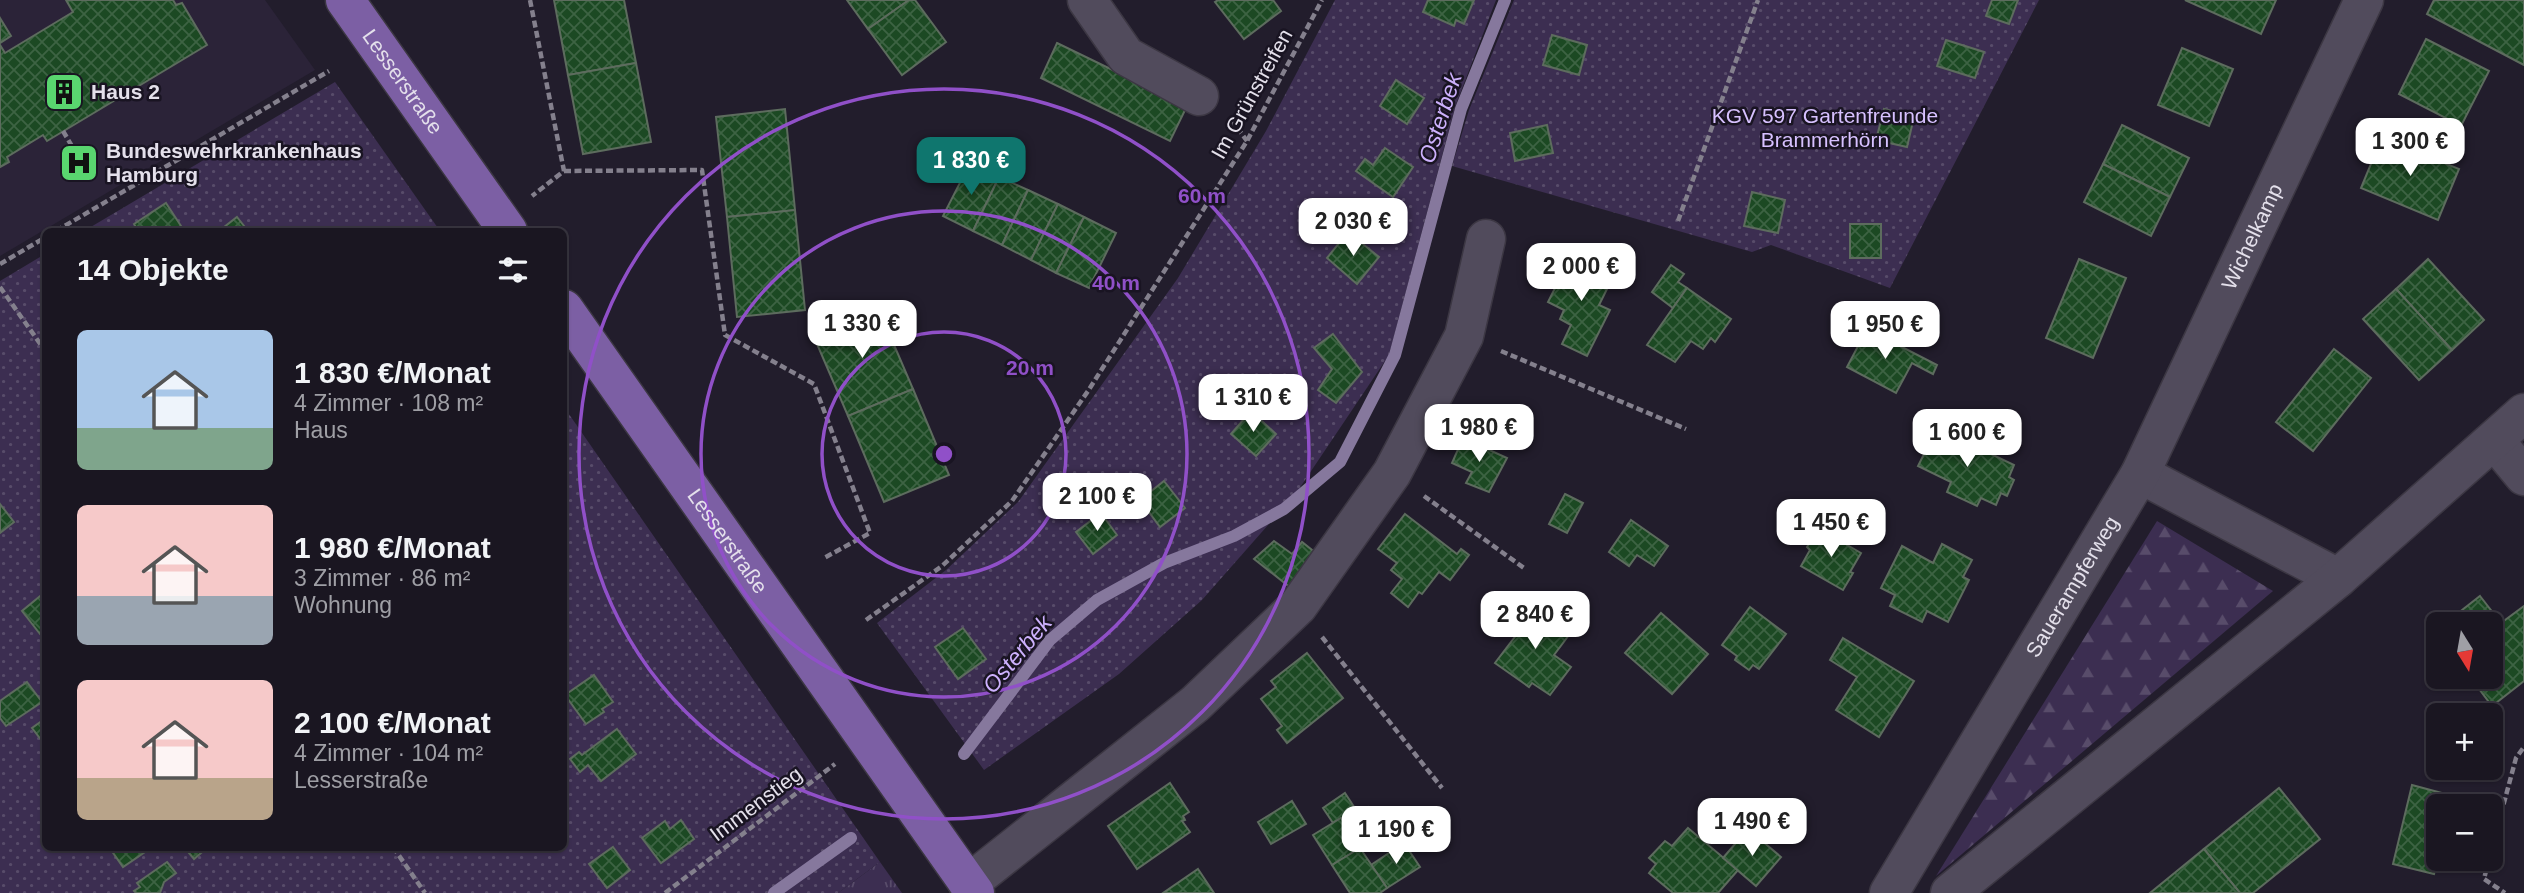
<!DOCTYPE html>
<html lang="de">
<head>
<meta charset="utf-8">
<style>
  :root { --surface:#1a1621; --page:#231f2a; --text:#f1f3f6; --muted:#9f9fa5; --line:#38353f; --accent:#0f766e }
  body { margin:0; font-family:Helvetica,sans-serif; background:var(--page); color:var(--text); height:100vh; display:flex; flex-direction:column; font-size:26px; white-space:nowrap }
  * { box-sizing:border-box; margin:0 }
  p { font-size:23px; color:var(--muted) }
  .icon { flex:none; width:38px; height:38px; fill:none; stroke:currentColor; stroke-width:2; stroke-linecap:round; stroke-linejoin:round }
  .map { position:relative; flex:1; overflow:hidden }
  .details { position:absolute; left:42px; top:228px; width:525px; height:623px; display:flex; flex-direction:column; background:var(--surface); border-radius:10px; box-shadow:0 2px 5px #0004,0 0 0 2px var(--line) }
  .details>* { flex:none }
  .needle { width:46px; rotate:169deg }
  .controls { position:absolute; left:2426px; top:612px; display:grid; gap:14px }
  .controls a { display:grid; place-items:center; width:77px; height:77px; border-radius:10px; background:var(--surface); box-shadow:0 2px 5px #0004,0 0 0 2px var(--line); font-size:35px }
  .price { position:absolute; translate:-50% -60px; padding:0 16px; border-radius:14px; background:#fff; color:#222; font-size:23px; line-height:46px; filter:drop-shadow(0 2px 4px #0008) }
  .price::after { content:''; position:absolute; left:50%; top:42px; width:21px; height:16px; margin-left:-10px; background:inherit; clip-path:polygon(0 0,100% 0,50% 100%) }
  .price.selected { background:var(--accent); color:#fff }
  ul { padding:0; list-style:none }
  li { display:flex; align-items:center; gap:21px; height:175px; padding:0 35px }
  li span { display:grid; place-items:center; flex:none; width:196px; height:140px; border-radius:10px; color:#555 }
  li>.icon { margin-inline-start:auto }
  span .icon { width:84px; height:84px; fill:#fffc; stroke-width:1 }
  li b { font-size:30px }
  h2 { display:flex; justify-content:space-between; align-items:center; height:84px; padding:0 35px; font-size:30px }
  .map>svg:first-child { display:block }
  .built { fill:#2b2338 }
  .grass { fill:url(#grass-tufts) }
  .forest { fill:url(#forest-firs) }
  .park { fill:url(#park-dots) }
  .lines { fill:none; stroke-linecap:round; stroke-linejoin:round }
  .stream { stroke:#86789d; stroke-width:12 }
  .building { fill:url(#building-cross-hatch); stroke:#5d6c5e; stroke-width:2 }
  .minor-casing { stroke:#3c3743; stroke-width:41 }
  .major-casing { stroke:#3c3743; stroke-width:41 }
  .path { stroke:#84808d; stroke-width:4.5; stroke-dasharray:7 3.5; stroke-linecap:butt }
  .minor { stroke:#514b5c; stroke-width:38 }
  .major { stroke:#7c5fa4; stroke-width:38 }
  .ring { fill:none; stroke:#9050c8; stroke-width:3.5 }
  .labels { text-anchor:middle; stroke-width:5; stroke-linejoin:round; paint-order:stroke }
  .street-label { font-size:21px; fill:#e4e0eb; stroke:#191422 }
  .poi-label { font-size:21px; font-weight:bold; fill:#e4e0eb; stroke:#191422; text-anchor:start }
  .park-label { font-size:21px; fill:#d7c1ff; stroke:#191422 }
  .water-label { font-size:23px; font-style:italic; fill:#cdb1fd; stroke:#191422 }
  .centre { fill:#9050c8; stroke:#191422; stroke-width:3.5 }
  .ring-label { font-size:21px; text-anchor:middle; font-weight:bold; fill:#9050c8; stroke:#191422; stroke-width:5; stroke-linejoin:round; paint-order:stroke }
</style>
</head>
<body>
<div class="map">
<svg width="2524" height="893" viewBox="0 0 2524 893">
  <defs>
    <pattern id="grass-tufts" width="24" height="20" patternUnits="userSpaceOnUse" patternTransform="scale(1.75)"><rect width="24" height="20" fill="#3c2e51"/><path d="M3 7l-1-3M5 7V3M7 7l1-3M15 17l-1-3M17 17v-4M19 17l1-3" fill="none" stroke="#584c6a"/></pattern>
    <pattern id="forest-firs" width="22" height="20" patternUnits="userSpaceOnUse" patternTransform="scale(1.75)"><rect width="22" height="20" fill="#3c2e51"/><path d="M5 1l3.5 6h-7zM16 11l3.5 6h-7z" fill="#584c6a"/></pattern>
    <pattern id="park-dots" width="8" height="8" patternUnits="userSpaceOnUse" patternTransform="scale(1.75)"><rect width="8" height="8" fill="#3c2e51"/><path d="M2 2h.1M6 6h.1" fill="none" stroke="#584c6a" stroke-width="1.8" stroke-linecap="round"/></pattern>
    <pattern id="building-cross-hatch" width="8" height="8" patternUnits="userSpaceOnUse" patternTransform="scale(1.75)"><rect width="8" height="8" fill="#1c4923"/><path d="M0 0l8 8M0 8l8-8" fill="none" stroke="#3d6343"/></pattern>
  </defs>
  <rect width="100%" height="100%" fill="#221d2c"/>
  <polygon class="built" points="0,0 265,0 315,70 0,256"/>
  <polygon class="grass" points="880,862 902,893 838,893"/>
  <polygon class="forest" points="2157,521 2273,591 1936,876"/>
  <g class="park">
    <polygon points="1335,0 1496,0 1455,107 1389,355 1297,492 1202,600 1119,674 984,770 877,623 946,570 1018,502 1178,278 1266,131"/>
    <polygon points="1514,0 2039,0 1890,288 1771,245 1752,252 1452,166 1469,110"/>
    <polygon points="335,82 440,231 84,231"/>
    <polygon points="45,254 46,847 564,847 564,407 880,862 838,893 0,893 0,281"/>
  </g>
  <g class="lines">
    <g class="stream">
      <polyline points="964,754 1050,640 1097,600 1164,563 1234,536 1284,509 1340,462 1395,355 1461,109 1505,0"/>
      <polyline points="774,893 851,838"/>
    </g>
  </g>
  <g class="building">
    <polygon points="66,0 173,0 176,5 182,3 207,45 47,141 43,135 7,157 9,162 0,167 0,45 5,53 73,12"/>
    <polygon points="554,0 624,0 636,63 568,75"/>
    <polygon points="847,0 909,0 868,29"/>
    <polygon points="909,0 915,0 946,42 902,75 868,29"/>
    <polygon points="1218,0 1273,0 1281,11 1244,39 1215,2"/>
    <polygon points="1428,0 1474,0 1464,24 1456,20 1454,26 1423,12"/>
    <polygon points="1992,0 2018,0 2009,24 1986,16"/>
    <polygon points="2185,0 2276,0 2261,34"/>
    <polygon points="2434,0 2524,0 2524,65 2427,14"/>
    <polygon points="0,18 11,36 0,43"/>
    <polygon points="1552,35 1587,45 1579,75 1543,65"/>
    <polygon points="2426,39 2489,71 2461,126 2399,94"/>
    <polygon points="1946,40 1984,52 1975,78 1937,66"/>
    <polygon points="1057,43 1187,106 1170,141 1041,78"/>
    <polygon points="2182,48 2233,69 2209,126 2158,105"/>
    <polygon points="636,63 651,142 583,154 568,75"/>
    <polygon points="1396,80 1424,98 1407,124 1380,106"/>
    <polygon points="785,109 795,210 727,217 716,117"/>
    <polygon points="1884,109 1914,117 1907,147 1876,140"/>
    <polygon points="1547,125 1553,153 1515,161 1510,133"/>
    <polygon points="2122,125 2189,158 2170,197 2103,164"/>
    <polygon points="2382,137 2459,169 2438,220 2361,188"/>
    <polygon points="1385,148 1413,167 1393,197 1356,171 1365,159 1373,165"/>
    <polygon points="970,163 999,177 973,231 943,216"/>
    <polygon points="2103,164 2170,197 2151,236 2084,202"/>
    <polygon points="999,177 1028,190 1002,245 973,231"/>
    <polygon points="1028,190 1058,204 1031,260 1002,245"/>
    <polygon points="1752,192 1785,200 1778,233 1744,226"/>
    <polygon points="166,203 183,229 179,231 138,231 134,224"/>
    <polygon points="1058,204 1084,217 1056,273 1031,260"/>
    <polygon points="795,210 805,310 737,317 727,217"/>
    <polygon points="237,217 248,231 219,231"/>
    <polygon points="1084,217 1116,233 1089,288 1056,273"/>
    <rect x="1850" y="224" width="31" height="34"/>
    <polygon points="1348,232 1379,257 1357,284 1327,258"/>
    <polygon points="1572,254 1592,264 1590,269 1612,279 1599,305 1610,310 1587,356 1562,344 1571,325 1560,319 1564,310 1548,302"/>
    <polygon points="2079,259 2126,278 2093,358 2046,338"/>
    <polygon points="2428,259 2484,320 2452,350 2396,289"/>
    <polygon points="1671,265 1684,274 1678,282 1687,288 1673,308 1652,292"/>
    <polygon points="1687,288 1731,319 1715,342 1711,338 1703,349 1691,341 1675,362 1647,345"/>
    <polygon points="2396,289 2452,350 2419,380 2363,319"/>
    <polygon points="876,303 913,389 848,416 811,330"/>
    <polygon points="1867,329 1937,365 1933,374 1912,363 1896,393 1847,367"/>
    <polygon points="1333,334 1362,372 1336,403 1318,390 1332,369 1314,348"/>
    <polygon points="2334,349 2371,378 2313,451 2276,422"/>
    <polygon points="913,389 949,475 884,502 848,416"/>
    <polygon points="1251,411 1276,434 1256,456 1231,434"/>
    <polygon points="1937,428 2014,465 2009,477 2014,480 2007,496 2001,493 1996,505 1981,498 1977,506 1947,492 1951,482 1918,466"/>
    <polygon points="1463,438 1507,458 1489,492 1466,483 1472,472 1452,463"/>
    <polygon points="1164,481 1185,508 1160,527 1140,500"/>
    <polygon points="1565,494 1583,503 1567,533 1549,524"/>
    <polygon points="0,504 14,522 0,533"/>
    <polygon points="1101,513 1117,535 1093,554 1076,532"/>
    <polygon points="1405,514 1457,554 1461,549 1469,555 1450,580 1439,572 1422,594 1419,592 1408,607 1391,593 1402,579 1391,570 1397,563 1378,549"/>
    <polygon points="1631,520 1668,546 1654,566 1637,555 1629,566 1609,552"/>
    <polygon points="1818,528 1861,553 1850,572 1853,573 1843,590 1801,566 1810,550 1807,547"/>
    <polygon points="1274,541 1292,554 1302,542 1322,558 1296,592 1254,559"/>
    <polygon points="1942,544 1972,560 1963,577 1969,580 1948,622 1927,611 1922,622 1890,606 1895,595 1881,588 1902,546 1933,563"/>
    <polygon points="45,592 46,630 40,634 22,611"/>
    <polygon points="2480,596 2501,623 2524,606 2524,681 2492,706 2470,677 2490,677 2490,625 2443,625"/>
    <polygon points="1524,602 1569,635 1554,655 1571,667 1550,695 1532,683 1529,687 1495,663 1517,634 1506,626"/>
    <polygon points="1750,607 1786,634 1759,669 1753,665 1749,670 1735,660 1737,656 1722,645"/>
    <polygon points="1661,613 1708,654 1672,694 1625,653"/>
    <polygon points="963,628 986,659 958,679 935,647"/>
    <polygon points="1843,638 1914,681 1879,737 1836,710 1857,677 1830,660"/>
    <polygon points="1307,653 1343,698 1287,743 1277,730 1282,726 1261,699 1276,687 1271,681"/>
    <polygon points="594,675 613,702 602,709 604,712 586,724 565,695"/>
    <polygon points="27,682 42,702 6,726 0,718 0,701"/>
    <polygon points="46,718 46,746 32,728"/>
    <polygon points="617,729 636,754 601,781 588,765 580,772 570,759 579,752 582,755"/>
    <polygon points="1170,783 1189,812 1183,816 1185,820 1182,821 1190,832 1137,869 1108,826"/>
    <polygon points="2412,785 2453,796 2451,807 2438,807 2438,859 2434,874 2393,864"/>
    <polygon points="2279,788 2320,839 2253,893 2240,893 2204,849"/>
    <polygon points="1345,793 1358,813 1344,822 1341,818 1333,823 1323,808"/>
    <polygon points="1292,801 1306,824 1271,844 1258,822"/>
    <polygon points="1368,807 1378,822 1354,837 1360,848 1332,865 1313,835 1341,818 1344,822"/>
    <polygon points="681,820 694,839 661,863 642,838 665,821 670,829"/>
    <polygon points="1688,828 1738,870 1718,893 1673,893 1649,873 1656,864 1649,858 1665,841 1672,846"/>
    <polygon points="1748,829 1781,857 1756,886 1723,858"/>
    <polygon points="1404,843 1420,867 1387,888 1371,865"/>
    <polygon points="109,847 146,847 148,850 123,867"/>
    <polygon points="184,847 208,847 194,859"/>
    <polygon points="613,847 630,870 607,888 589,864"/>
    <polygon points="1360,848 1387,888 1380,893 1350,893 1332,865"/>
    <polygon points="2204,849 2240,893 2150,893"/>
    <polygon points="167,862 176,873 164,882 160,893 136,893 134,891 140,887 137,883"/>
    <polygon points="1198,869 1214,893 1163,893"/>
  </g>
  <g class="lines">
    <defs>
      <g id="minor">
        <polyline points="1087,0 1126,56 1199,96"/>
        <polyline points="2495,441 2524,476"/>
        <polyline points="2140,474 2338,578"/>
        <polyline points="968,884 1195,704 1298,606 1392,473 1464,336 1486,239"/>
        <path id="s1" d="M1889,893l251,-419 224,-474"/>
        <polyline points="1950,893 2338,578 2524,413"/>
      </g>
      <g id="major">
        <path id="s2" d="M345,0l163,231"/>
        <path id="s3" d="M564,309l411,584"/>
      </g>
    </defs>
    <use href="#minor" class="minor-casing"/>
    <use href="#major" class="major-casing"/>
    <g class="path">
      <polyline points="530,0 564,171 532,196"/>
      <polyline points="1231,119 1247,141"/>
      <polyline points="63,131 82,163"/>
      <polyline points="564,171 702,170 725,335 814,384 870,533 824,558"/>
      <polyline points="1678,221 1758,0"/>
      <polyline points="56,231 329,71"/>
      <polyline points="0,264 46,237"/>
      <polyline points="0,287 46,352"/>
      <polyline points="1501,351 1686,429"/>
      <polyline points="1424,496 1524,568"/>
      <polyline points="866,620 942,566 1012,501 1088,391 1247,141 1322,0"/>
      <polyline points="1322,637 1442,788"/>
      <polyline points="393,847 425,893"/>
      <polyline points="2490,855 2516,758 2524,747"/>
      <polyline points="2489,859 2484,879 2505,893"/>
      <polyline points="665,893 835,764"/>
    </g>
    <use href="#minor" class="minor"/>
    <use href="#major" class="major"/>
  </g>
  <g class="ring">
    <circle cx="944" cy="454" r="122"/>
    <circle cx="944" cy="454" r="243"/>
    <circle cx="944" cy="454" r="365"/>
  </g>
  <defs>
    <symbol id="building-square" viewBox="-11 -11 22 22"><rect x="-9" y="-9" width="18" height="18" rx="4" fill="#59d56f" stroke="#191422"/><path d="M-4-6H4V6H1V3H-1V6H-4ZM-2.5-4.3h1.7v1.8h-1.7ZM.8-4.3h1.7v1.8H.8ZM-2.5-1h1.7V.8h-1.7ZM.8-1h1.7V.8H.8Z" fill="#111"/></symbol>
    <symbol id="hospital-square" viewBox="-11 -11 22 22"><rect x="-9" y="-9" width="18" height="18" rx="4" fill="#59d56f" stroke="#191422"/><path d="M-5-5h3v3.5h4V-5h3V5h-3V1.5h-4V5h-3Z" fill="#111"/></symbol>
  </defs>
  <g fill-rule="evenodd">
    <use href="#building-square" x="42" y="70" width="44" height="44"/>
    <use href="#hospital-square" x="57" y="141" width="44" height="44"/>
  </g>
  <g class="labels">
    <g class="street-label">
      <text dy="7" stroke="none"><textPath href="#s2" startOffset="100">Lesserstraße</textPath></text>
      <text transform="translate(1252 94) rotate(-61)" y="7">Im Grünstreifen</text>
      <text dy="7" stroke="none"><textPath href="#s1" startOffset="751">Wichelkamp</textPath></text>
      <text dy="7" stroke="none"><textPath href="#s3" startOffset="284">Lesserstraße</textPath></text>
      <text dy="7" stroke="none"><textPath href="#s1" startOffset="357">Sauerampferweg</textPath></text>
      <text transform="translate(756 804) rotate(-37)" y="7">Immenstieg</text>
    </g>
    <g class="poi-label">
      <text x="91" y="99">Haus 2</text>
      <text x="106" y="158">Bundeswehrkrankenhaus<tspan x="106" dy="24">Hamburg</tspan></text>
    </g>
    <g class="park-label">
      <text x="1825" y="123">KGV 597 Gartenfreunde<tspan x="1825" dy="24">Brammerhörn</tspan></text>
    </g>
    <g class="water-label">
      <text transform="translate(1440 118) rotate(-72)" y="8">Osterbek</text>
      <text transform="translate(1017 654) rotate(-50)" y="8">Osterbek</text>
    </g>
  </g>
  <circle cx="944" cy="454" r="10" class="centre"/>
  <g class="ring-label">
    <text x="1202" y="203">60 m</text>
    <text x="1116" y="290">40 m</text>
    <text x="1030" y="375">20 m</text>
  </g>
</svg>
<div class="controls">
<a><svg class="needle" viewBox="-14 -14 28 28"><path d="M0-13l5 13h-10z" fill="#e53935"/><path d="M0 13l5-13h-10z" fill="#9f9fa5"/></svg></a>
<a>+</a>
<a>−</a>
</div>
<b class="price" style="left:2410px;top:178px">1 300 €</b>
<b class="price selected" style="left:971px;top:197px">1 830 €</b>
<b class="price" style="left:1353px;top:258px">2 030 €</b>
<b class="price" style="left:1581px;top:303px">2 000 €</b>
<b class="price" style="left:862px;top:360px">1 330 €</b>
<b class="price" style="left:1885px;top:361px">1 950 €</b>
<b class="price" style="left:1253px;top:434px">1 310 €</b>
<b class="price" style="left:1479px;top:464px">1 980 €</b>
<b class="price" style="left:1967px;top:469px">1 600 €</b>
<b class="price" style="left:1097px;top:533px">2 100 €</b>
<b class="price" style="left:1831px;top:559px">1 450 €</b>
<b class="price" style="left:1535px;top:651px">2 840 €</b>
<b class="price" style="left:1752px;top:858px">1 490 €</b>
<b class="price" style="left:1396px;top:866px">1 190 €</b>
<section class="details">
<h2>14 Objekte<svg class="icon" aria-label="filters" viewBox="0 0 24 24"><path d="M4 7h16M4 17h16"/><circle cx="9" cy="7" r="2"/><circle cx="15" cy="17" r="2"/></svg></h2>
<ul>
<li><span style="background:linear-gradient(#a9c7e8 70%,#7fa58c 0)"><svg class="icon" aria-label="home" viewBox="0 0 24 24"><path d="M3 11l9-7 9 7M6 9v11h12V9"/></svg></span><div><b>1 830 €/Monat</b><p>4 Zimmer · 108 m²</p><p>Haus</p></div></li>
<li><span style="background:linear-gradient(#f6c9c9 65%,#9aa5b1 0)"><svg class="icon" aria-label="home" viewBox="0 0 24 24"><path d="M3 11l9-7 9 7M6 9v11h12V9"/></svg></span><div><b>1 980 €/Monat</b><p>3 Zimmer · 86 m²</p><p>Wohnung</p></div></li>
<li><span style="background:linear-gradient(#f6c9c9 70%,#b9a48a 0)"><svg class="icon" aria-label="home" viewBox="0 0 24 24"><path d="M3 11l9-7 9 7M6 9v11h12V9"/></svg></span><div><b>2 100 €/Monat</b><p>4 Zimmer · 104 m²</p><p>Lesserstraße</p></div></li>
</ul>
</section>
</div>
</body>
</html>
